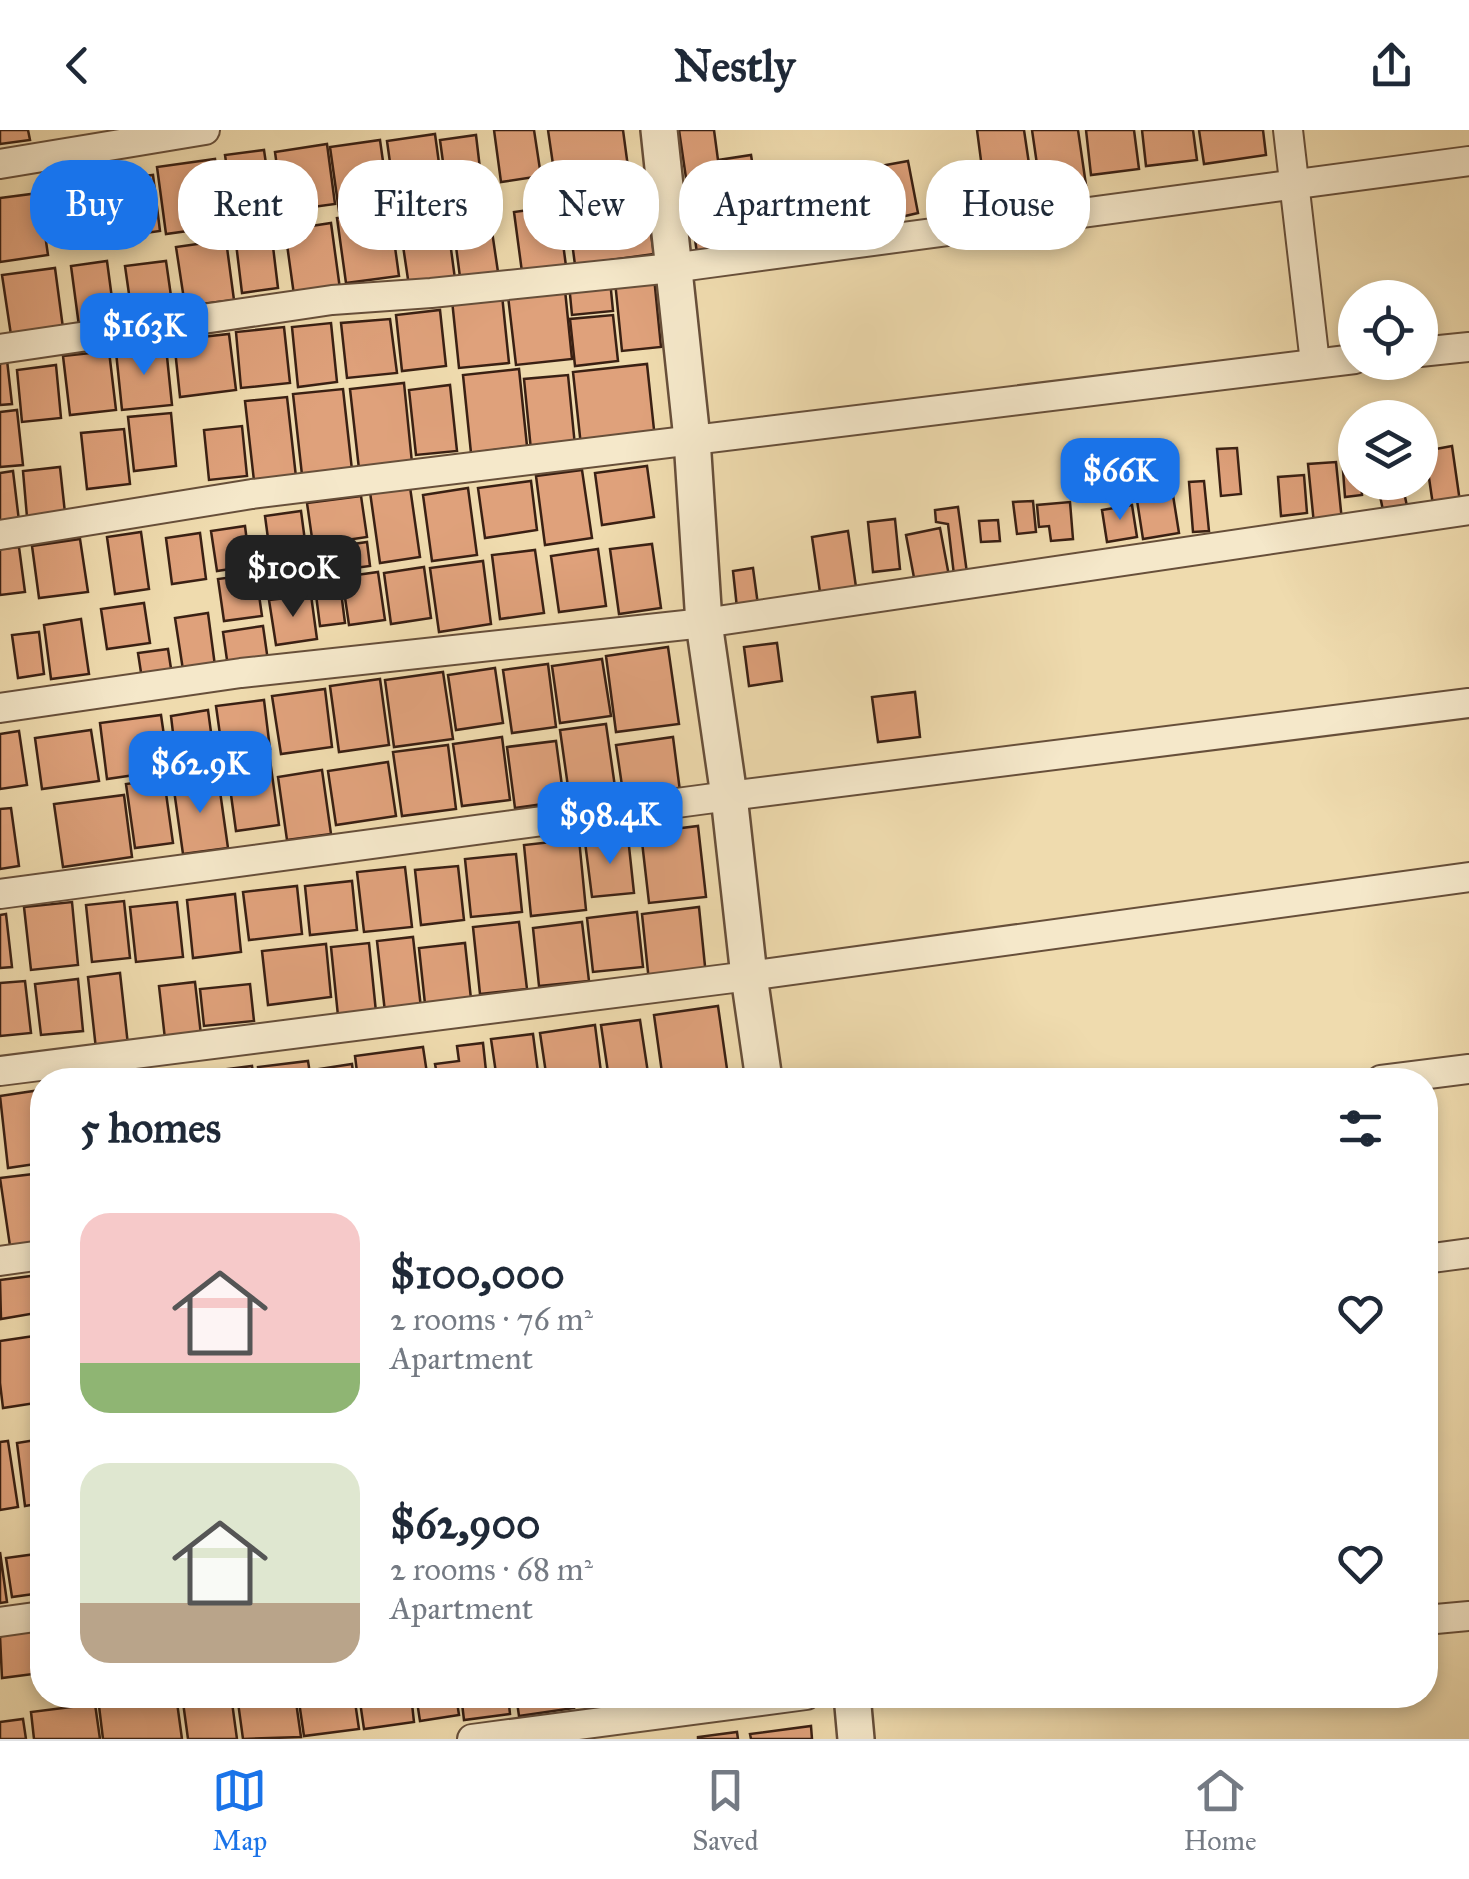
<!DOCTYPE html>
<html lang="en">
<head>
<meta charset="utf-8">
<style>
  :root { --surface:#fff; --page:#f6f6f7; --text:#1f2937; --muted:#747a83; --line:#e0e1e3; --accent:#1a73e8 }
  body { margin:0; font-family:"IM FELL Great Primer",serif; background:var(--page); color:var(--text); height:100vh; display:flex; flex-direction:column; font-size:38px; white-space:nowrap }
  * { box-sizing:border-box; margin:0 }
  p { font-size:32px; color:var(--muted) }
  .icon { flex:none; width:55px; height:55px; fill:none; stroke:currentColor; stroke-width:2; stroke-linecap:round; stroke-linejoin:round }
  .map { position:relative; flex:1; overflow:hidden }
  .details { position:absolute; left:30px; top:938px; width:1408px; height:640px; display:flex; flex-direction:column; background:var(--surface); border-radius:40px; box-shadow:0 5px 15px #0003 }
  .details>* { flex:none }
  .hud { position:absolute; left:30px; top:30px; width:1410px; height:90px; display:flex; gap:20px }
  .fabs { position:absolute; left:1338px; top:150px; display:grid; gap:20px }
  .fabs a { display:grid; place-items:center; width:100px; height:100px; border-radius:50%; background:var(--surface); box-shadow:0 5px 15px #0003; font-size:50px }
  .price { position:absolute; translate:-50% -85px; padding:0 22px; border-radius:20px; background:var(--accent); color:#fff; font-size:32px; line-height:65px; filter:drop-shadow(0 2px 5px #0008) }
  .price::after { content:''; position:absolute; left:50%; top:60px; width:30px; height:22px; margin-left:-15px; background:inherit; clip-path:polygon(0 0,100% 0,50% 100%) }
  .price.on { background:#222; color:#fff }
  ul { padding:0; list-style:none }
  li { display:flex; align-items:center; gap:30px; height:250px; padding:0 50px }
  li span { display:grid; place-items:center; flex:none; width:280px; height:200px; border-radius:30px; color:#555 }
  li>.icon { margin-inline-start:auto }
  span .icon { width:120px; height:120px; fill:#fffc; stroke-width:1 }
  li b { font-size:42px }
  h2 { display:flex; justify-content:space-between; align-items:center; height:120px; padding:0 50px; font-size:42px }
  .chip { padding:0 35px; border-radius:40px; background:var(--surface); box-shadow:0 5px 15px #0003; font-size:35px; line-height:90px }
  .chip.on { background:var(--accent); color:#fff }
  header { display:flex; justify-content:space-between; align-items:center; height:130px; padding:0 50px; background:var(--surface); font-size:45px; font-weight:700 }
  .tabs { display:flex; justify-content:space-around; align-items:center; height:140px; border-top:2px solid var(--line); background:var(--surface); font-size:28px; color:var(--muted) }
  .tabs a { display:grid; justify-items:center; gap:5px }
  .tabs .on { color:var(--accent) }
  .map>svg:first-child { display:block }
  .building { fill:#dfa17b; stroke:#3a2013; stroke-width:2.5 }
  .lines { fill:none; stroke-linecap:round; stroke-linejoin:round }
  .minor-casing { stroke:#674f3a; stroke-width:32 }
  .tertiary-casing { stroke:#674f3a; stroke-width:40 }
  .minor { stroke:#f5e8ca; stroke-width:28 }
  .tertiary { stroke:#f5e8ca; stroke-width:35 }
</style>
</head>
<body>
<header><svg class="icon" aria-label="back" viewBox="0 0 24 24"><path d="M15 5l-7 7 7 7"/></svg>Nestly<svg class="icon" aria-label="share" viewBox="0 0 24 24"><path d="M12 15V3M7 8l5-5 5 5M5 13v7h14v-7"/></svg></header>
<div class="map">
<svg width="1469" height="1609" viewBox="0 0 1469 1609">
  <rect width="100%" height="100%" fill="#efdbae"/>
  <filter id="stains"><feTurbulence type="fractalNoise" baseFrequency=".002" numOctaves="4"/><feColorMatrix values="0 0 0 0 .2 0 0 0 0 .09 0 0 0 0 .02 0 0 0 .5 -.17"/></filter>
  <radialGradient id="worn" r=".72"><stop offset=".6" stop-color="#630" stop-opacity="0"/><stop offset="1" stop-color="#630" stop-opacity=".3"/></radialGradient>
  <g class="building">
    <polygon points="0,0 28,0 30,10 0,14"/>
    <polygon points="494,0 534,0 541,46 501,52"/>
    <polygon points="548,0 623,0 630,52 557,62"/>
    <polygon points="679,0 714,0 718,30 751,25 765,113 697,123"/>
    <polygon points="977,0 1024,0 1032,54 985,61"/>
    <polygon points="1032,0 1078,0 1086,55 1041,62"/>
    <polygon points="1086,0 1134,0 1139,39 1091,45"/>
    <polygon points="1142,0 1193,0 1197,30 1146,36"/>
    <polygon points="1199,0 1263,0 1266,25 1204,34"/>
    <polygon points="435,4 445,77 397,83 387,11"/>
    <polygon points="476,5 483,64 448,69 440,10"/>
    <polygon points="380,10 389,74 339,81 330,17"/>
    <polygon points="327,14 335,74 283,81 275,22"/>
    <polygon points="264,20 273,82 234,87 225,25"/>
    <polygon points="215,29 224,96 166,104 157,37"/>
    <polygon points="908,31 918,83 875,93 864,39"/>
    <polygon points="153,45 160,101 123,106 119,77 108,79 104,51"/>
    <polygon points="89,54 96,102 59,107 52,59"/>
    <polygon points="644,55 654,124 575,135 566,66"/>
    <polygon points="39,63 48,125 0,132 0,68"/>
    <polygon points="558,76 566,136 522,142 514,82"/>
    <polygon points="390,81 399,146 346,153 337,88"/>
    <polygon points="489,81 498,142 460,147 452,86"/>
    <polygon points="446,82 455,149 409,156 399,89"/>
    <polygon points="331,93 340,159 294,165 285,100"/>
    <polygon points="271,100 278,158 242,163 235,105"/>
    <polygon points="226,110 234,170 185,176 176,117"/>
    <polygon points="107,131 115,191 79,196 71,136"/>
    <polygon points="166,131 173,180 132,185 125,136"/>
    <polygon points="55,138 63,198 11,205 2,145"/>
    <polygon points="654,147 661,217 622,221 615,151"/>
    <polygon points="610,150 613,181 572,185 569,154"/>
    <polygon points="565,160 572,229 516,235 508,166"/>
    <polygon points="502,165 509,233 459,238 452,170"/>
    <polygon points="440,180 446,236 402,241 396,185"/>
    <polygon points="613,185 618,231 575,236 570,189"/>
    <polygon points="390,189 397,243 347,248 341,193"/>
    <polygon points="331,193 337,252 298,257 292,197"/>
    <polygon points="284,197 290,253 241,258 236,202"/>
    <polygon points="229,204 236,260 180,267 174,210"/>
    <polygon points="166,217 172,275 122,280 116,222"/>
    <polygon points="109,221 116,280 70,285 63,226"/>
    <polygon points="0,230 7,230 12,274 0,275"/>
    <polygon points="647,234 655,309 581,316 573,242"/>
    <polygon points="56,235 61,288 22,292 17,240"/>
    <polygon points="519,239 527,316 471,323 463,245"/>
    <polygon points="568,245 575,316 531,320 524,249"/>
    <polygon points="404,253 412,333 359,339 350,259"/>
    <polygon points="450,255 457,321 416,325 409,260"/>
    <polygon points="343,259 352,340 302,345 293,264"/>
    <polygon points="287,267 296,347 254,351 245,271"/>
    <polygon points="17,280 23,335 0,337 0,282"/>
    <polygon points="171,283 176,336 134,341 128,287"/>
    <polygon points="242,296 247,346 209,350 204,300"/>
    <polygon points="124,299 130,354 87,359 81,303"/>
    <polygon points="1452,316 1460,372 1433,375 1425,321"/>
    <polygon points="1237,318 1241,364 1221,366 1217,319"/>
    <polygon points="1355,326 1355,352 1361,352 1362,365 1345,367 1342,327"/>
    <polygon points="1336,332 1342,391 1314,394 1308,334"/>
    <polygon points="647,336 654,387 602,395 595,343"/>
    <polygon points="60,337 65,383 27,387 23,341"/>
    <polygon points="582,340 592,408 545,415 536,346"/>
    <polygon points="13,341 19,391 0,393 0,343"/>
    <polygon points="1304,345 1307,383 1281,386 1278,347"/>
    <polygon points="531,351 537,400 485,408 478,358"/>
    <polygon points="1204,351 1209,401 1193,402 1189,352"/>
    <polygon points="1366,352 1385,352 1386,360 1367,363"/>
    <polygon points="410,357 420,427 380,433 370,362"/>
    <polygon points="468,358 477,425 432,431 423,365"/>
    <polygon points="1172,359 1179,403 1143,409 1136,364"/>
    <polygon points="1404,362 1408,381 1384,385 1380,366"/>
    <polygon points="361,366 367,407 313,415 307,373"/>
    <polygon points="1033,371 1036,402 1017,404 1013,372"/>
    <polygon points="1070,372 1073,409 1051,411 1049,396 1039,397 1037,375"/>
    <polygon points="1132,375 1137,407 1107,412 1102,380"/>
    <polygon points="958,377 967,443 954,445 948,394 936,392 935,380"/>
    <polygon points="301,381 305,411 269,416 265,386"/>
    <polygon points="895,389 900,439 873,442 868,392"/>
    <polygon points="998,390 1000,411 981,412 979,391"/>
    <polygon points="245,396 250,436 217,441 211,401"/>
    <polygon points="940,398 949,446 915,453 906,405"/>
    <polygon points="848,401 857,464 821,469 812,407"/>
    <polygon points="141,402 149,459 115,464 107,407"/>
    <polygon points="200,403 206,449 172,454 166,408"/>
    <polygon points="80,409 88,462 39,468 32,416"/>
    <polygon points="367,412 370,436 316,443 313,420"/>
    <polygon points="652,414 661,478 619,484 610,419"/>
    <polygon points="19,417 25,462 0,465 0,419"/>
    <polygon points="306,417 311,451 274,457 269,423"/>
    <polygon points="598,419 606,476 559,482 551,426"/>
    <polygon points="535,420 544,483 500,489 492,425"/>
    <polygon points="483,431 491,494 439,502 430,438"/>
    <polygon points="424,437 431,488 391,494 384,443"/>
    <polygon points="753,438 758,475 737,478 733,441"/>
    <polygon points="378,442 385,490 349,495 342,447"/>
    <polygon points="256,444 262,486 224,491 218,449"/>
    <polygon points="339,446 345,493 320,496 314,449"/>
    <polygon points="311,465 317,509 276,515 269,470"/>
    <polygon points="144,473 150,513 107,519 101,479"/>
    <polygon points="208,483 215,536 183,540 175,488"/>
    <polygon points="81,489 89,544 51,549 44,495"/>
    <polygon points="263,496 268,531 228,537 223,502"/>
    <polygon points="39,502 44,544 18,548 12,505"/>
    <polygon points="777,513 782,551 749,556 744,517"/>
    <polygon points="668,517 679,594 616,602 606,526"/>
    <polygon points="168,519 172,545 142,549 138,523"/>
    <polygon points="602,529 611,586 560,593 552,536"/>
    <polygon points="548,534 556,597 512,603 503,540"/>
    <polygon points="495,538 503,593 456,600 448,545"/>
    <polygon points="443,542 453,609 394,617 385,550"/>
    <polygon points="380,549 389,615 339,622 330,556"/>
    <polygon points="325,559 332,617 281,624 272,566"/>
    <polygon points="915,562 920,607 878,612 872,567"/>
    <polygon points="264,570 270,619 223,626 216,576"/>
    <polygon points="208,580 215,632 177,637 171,586"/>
    <polygon points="161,585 169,640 107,649 100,593"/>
    <polygon points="606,594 617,671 571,678 560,600"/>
    <polygon points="91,600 99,651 42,659 35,608"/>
    <polygon points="19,601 27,655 0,659 0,604"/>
    <polygon points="502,607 510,670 462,676 453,614"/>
    <polygon points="673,607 681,669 625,676 616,615"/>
    <polygon points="556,611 564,671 515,678 507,617"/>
    <polygon points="448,615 456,679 402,686 393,622"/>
    <polygon points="270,630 279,695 236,701 227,636"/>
    <polygon points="388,632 396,686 336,695 328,641"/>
    <polygon points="322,640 331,704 287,710 278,647"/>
    <polygon points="218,647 228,718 183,724 173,653"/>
    <polygon points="164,649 173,713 135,718 126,654"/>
    <polygon points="124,665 132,727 63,737 54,674"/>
    <polygon points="11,678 19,736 0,739 0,679"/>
    <polygon points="698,696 706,767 649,773 641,703"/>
    <polygon points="628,707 634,763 592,767 585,712"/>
    <polygon points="579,709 586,780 531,786 524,715"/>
    <polygon points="516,724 522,782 471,787 465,729"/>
    <polygon points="458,736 464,790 421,795 415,740"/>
    <polygon points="405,737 412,797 364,802 357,742"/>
    <polygon points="352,751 357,800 310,805 305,756"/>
    <polygon points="297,756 302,804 249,810 243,762"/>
    <polygon points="235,764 241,822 193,828 187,770"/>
    <polygon points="124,771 130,828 92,832 86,775"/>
    <polygon points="72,772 78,835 31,840 24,777"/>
    <polygon points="177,772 183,827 136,832 130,777"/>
    <polygon points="699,777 706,846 649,852 642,784"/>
    <polygon points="637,782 643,837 593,842 587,788"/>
    <polygon points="6,784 12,837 0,838 0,785"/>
    <polygon points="519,792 527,859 480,864 473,797"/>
    <polygon points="582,792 589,851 539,856 533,798"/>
    <polygon points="413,807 421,878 385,882 377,811"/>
    <polygon points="369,813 376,882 338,886 331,817"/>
    <polygon points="465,813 471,869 425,874 419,818"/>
    <polygon points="326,814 331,867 268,875 262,821"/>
    <polygon points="120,843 128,915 96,919 88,847"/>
    <polygon points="78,849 83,901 41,905 35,854"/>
    <polygon points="25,851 31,903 0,906 0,853"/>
    <polygon points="195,852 201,905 165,909 159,856"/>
    <polygon points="250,854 254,891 204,896 200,859"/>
    <polygon points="718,876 728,946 702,950 663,950 654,885"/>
    <polygon points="640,890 648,943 609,949 601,895"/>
    <polygon points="595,895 602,950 547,950 540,903"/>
    <polygon points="533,904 539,950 497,950 491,909"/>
    <polygon points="483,913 487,950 438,950 435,934 459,931 457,916"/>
    <polygon points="423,917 428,950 358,950 355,926"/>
    <polygon points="308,931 311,950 259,950 258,937"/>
    <polygon points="352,934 354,950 320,950 319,939"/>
    <polygon points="252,936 254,950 205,950 204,942"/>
    <polygon points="191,941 193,950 152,950 151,947"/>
    <polygon points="40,960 42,1033 8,1038 0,966"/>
    <polygon points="42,1043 42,1112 10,1116 0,1048"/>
    <polygon points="39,1145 42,1182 1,1189 0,1150"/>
    <polygon points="41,1205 42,1272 3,1278 0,1253 0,1211"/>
    <polygon points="42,1309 42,1373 25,1376 17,1313"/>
    <polygon points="8,1311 18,1377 0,1380 0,1312"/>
    <polygon points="0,1422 7,1472 0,1473"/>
    <polygon points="36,1424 41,1463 12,1467 6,1428"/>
    <polygon points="35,1501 41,1543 2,1548 0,1506"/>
    <polygon points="176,1565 182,1609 103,1609 99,1576"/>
    <polygon points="182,1565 231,1565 237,1609 188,1609"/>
    <polygon points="237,1565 295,1565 301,1607 243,1609"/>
    <polygon points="298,1565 354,1565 359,1599 304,1606"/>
    <polygon points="359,1565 411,1565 414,1592 364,1599"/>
    <polygon points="416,1565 456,1565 459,1585 420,1591"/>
    <polygon points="461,1565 508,1565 510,1584 464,1590"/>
    <polygon points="516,1565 572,1565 574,1578 519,1586"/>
    <polygon points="577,1565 624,1565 625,1569 578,1575"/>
    <polygon points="95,1574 100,1609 34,1609 31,1582"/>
    <polygon points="23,1589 26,1609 0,1609 0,1592"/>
    <polygon points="811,1596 812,1609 751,1609 750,1604"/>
    <polygon points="737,1602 738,1609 698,1609 698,1607"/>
  </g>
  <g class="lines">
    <defs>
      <g id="minor">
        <polyline points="1288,0 1315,233"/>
        <polyline points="0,34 205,0"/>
        <polyline points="0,219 332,170 431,163 672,138 1469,31"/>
        <polyline points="1420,222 1469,217"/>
        <polyline points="0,405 252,364 1355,229"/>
        <polyline points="0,578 241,543 704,493 1469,380"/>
        <polyline points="0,764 729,666 1469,573"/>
        <polyline points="0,941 749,846 1469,747"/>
        <polyline points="1381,950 1469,939"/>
        <polyline points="1425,1129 1469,1123"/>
        <polyline points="0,1131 42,1125"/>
        <polyline points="1425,1490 1469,1486"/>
        <polyline points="0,1492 42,1486"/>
        <polyline points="472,1609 806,1565"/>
      </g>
      <g id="tertiary">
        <polyline points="659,0 692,309 704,493 729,666 749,846 764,950"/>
        <polyline points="852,1565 856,1609"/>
      </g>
    </defs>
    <use href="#minor" class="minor-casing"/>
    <use href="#tertiary" class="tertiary-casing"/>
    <use href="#minor" class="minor"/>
    <use href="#tertiary" class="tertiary"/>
  </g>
  <rect width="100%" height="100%" filter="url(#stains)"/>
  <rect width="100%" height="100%" fill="url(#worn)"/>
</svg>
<div class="fabs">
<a><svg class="icon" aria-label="locate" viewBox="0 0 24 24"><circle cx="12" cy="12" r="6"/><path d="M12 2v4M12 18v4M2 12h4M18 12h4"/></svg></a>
<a><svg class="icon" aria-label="layers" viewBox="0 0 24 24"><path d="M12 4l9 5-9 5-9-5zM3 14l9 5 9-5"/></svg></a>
</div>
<b class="price" style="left:144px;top:248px">$163K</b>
<b class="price" style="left:1120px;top:393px">$66K</b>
<b class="price on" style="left:293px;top:490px">$100K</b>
<b class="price" style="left:200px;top:686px">$62.9K</b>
<b class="price" style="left:610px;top:737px">$98.4K</b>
<div class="hud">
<a class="chip on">Buy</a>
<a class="chip">Rent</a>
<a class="chip">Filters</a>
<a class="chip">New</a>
<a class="chip">Apartment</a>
<a class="chip">House</a>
</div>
<section class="details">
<h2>5 homes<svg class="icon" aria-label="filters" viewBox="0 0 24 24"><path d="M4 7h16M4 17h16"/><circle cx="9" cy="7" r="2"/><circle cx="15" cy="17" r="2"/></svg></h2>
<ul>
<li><span style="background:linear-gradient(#f6c9c9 75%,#8fb573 0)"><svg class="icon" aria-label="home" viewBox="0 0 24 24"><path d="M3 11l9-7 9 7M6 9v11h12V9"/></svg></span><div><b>$100,000</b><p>2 rooms · 76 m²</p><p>Apartment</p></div><svg class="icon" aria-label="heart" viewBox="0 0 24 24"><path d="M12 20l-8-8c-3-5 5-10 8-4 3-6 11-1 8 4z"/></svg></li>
<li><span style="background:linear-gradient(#dfe7d0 70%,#b9a48a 0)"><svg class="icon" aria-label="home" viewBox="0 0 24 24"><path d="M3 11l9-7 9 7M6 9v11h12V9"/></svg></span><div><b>$62,900</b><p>2 rooms · 68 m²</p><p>Apartment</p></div><svg class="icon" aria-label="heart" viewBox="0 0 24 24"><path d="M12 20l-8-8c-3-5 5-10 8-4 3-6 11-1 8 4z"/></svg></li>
</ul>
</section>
</div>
<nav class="tabs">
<a class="on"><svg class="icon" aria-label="map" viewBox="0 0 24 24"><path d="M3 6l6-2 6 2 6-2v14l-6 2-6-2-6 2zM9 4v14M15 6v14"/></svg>Map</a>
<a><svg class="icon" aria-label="saved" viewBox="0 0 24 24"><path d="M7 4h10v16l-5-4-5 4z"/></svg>Saved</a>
<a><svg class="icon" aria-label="home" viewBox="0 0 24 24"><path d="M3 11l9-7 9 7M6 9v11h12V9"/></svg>Home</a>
</nav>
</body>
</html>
